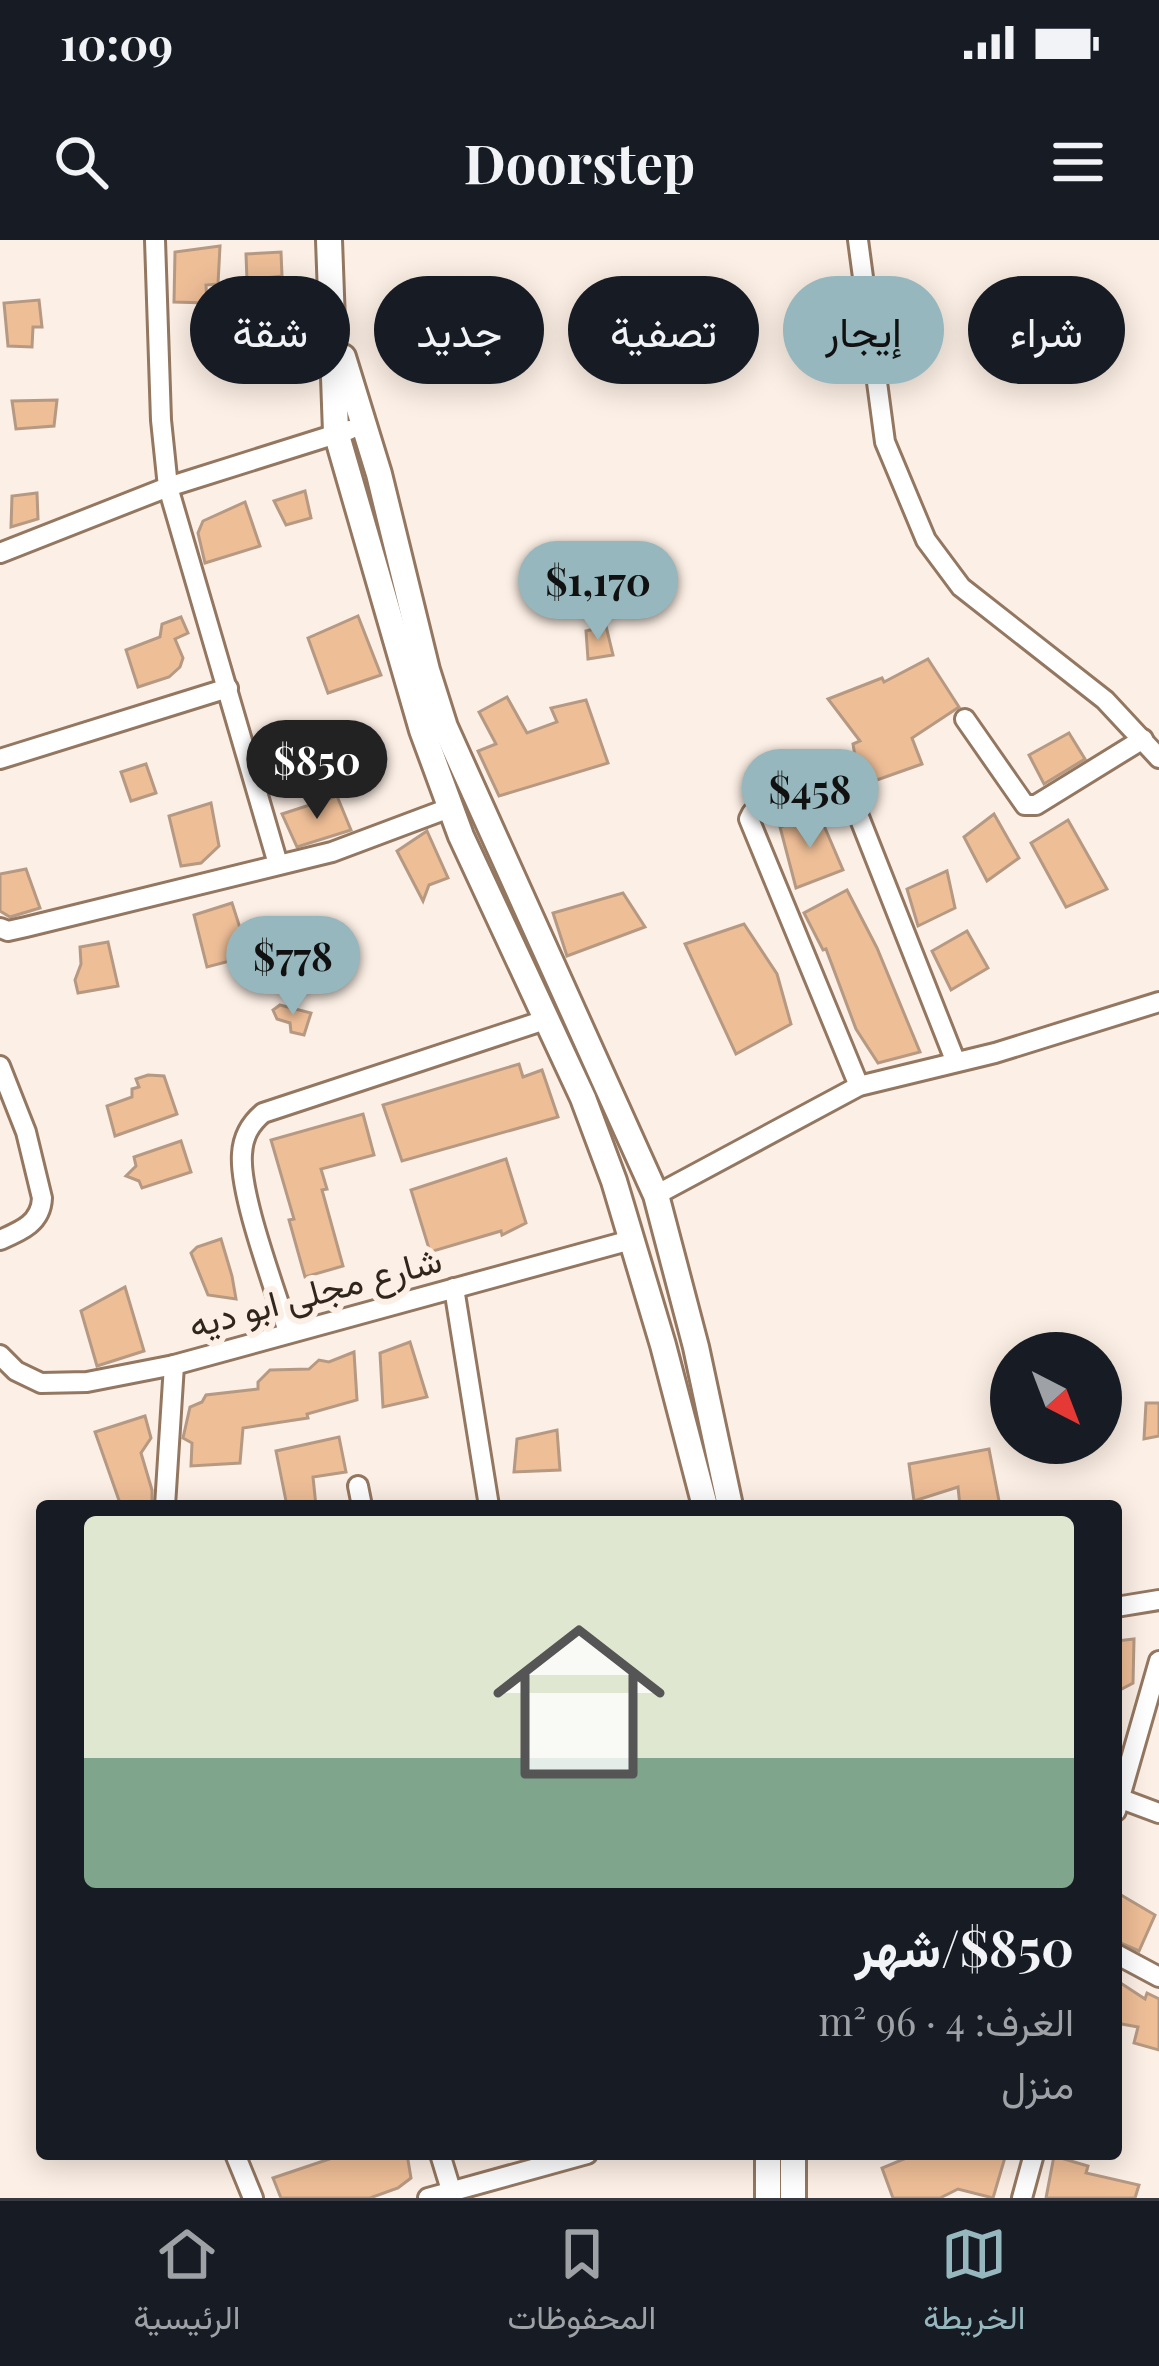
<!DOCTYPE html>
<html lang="ar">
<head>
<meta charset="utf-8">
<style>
  :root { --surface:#171b24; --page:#20242c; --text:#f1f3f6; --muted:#9ea1a6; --line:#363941; --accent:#95b7bd }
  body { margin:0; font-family:"Playfair Display",Vazirmatn,serif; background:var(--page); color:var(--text); direction:rtl; height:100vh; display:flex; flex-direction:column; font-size:45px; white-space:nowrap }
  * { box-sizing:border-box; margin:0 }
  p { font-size:39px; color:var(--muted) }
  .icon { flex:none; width:66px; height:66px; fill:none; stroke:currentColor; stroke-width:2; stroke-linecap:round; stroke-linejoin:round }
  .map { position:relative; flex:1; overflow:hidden; direction:ltr }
  .sheet { position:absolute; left:36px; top:1260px; width:1086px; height:660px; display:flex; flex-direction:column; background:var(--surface); border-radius:12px; box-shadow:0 6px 30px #0003; direction:rtl }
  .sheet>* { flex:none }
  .banner { position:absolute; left:36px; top:36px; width:1089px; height:108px; direction:rtl; display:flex; gap:24px }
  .needle { width:78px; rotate:138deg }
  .buttons { position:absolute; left:990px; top:1092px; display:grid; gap:24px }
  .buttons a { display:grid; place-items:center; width:132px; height:132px; border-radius:50%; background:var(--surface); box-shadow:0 6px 30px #0003; font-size:60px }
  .price { position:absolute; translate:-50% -102px; padding:0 27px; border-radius:42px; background:var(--accent); color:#111; font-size:39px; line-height:78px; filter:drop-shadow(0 3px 6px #0008) }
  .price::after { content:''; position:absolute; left:50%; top:72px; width:36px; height:27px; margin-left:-18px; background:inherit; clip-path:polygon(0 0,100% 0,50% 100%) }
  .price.active { background:#222; color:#fff }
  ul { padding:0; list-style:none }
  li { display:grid; align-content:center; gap:24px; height:636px; padding:0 48px }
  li+li { border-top:3px solid var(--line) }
  li span { display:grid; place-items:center; height:372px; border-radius:12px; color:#555 }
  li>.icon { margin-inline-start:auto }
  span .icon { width:216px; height:216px; fill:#fffc; stroke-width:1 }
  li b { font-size:51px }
  .pill { padding:0 42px; border-radius:54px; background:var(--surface); box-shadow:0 6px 30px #0003; font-size:42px; line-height:108px }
  .pill.active { background:var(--accent); color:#111 }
  .status { display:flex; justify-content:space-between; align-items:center; height:84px; padding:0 60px; background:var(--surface); direction:ltr }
  .status svg { height:33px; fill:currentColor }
  header { display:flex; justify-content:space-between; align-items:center; height:156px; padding:0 48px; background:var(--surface); font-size:54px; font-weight:700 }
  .tab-bar { display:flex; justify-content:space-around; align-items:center; height:168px; border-top:3px solid var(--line); background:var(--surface); font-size:33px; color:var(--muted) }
  .tab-bar a { display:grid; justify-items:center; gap:6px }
  .tab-bar .active { color:var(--accent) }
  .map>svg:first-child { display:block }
  .building { fill:#eebe97; stroke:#b69982; stroke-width:3 }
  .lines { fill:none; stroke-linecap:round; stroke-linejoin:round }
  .minor-casing { stroke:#937761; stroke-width:24 }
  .major-casing { stroke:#937761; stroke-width:30 }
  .minor { stroke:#fff; stroke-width:18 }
  .major { stroke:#fff; stroke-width:24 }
  .labels { text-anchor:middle; stroke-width:12; stroke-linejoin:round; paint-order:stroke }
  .street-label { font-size:36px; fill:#31261c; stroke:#fcefe5 }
</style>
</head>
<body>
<div class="status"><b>10:09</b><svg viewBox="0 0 49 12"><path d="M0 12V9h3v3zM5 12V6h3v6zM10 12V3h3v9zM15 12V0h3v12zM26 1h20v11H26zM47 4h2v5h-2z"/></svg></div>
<header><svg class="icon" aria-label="menu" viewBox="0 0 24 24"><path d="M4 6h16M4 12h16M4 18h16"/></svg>Doorstep<svg class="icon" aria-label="search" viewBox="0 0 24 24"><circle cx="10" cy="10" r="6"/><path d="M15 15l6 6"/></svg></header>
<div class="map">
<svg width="1159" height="1958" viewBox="0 0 1159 1958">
  <rect width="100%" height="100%" fill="#fcefe5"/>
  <g class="building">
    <polygon points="220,6 218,44 206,45 207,63 174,62 175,12"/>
    <polygon points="281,12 282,36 247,40 246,14"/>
    <polygon points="39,60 42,87 33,87 32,107 8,106 4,63"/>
    <polygon points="288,60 293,112 243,114 241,62"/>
    <polygon points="57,160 54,186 16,189 12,161"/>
    <polygon points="305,251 311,278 286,285 274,261"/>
    <polygon points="37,253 38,279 11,287 12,256"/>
    <polygon points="245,262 260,306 205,323 198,293 203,281"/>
    <polygon points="358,376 381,435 328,453 308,398"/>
    <polygon points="181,377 188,393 175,399 183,418 180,427 169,437 138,447 126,410 160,397 162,384"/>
    <polygon points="606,386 613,415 588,419 586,391"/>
    <polygon points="928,419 959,467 912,498 922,524 860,546 853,504 860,501 828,459 882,438 884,442"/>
    <polygon points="507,457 527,493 557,482 551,468 586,460 608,523 499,556 478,511 496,504 479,472"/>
    <polygon points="1069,493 1085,519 1044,544 1029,515"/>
    <polygon points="146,524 156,553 131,561 121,532"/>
    <polygon points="337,556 351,590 297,607 282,574"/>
    <polygon points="211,563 219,606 201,623 181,626 169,576"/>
    <polygon points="819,574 843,630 796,648 780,587"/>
    <polygon points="994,574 1019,618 987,641 964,597"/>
    <polygon points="1068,580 1107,649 1066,667 1031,603"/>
    <polygon points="427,591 448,638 429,645 423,661 397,611"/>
    <polygon points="26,629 40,668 10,677 0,671 0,634"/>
    <polygon points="947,631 955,668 918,686 907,649"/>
    <polygon points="847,650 877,708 920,812 878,823 856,789 826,709 823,710 804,673"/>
    <polygon points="623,653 645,687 567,716 553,673"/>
    <polygon points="232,663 249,716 207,727 194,675"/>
    <polygon points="744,684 777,734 791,784 736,814 685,704"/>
    <polygon points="967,691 988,728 951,750 932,711"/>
    <polygon points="108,702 118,746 78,753 75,740 81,724 80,707"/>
    <polygon points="280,765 311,773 304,795 291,792 290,783 277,779 273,770"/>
    <polygon points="519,824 523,837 542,830 558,877 402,921 383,865"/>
    <polygon points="148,835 164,836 177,874 115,896 107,866 132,857 132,849 139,847 136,839"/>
    <polygon points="363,874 374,915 321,929 327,949 322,950 343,1026 305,1037 289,980 294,979 271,900"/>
    <polygon points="181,901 191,932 142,948 139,941 126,936 136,926 134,917"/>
    <polygon points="506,919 526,983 502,995 501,991 430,1012 411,950"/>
    <polygon points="221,999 232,1036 236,1059 208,1055 191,1013 197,1007"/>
    <polygon points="125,1047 144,1111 97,1126 81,1071"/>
    <polygon points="410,1102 427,1157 383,1167 380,1113"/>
    <polygon points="354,1112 357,1160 307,1174 308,1178 243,1188 240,1223 191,1226 192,1203 183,1198 190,1167 202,1162 206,1155 258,1149 258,1142 270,1130 309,1129 319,1120 329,1122"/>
    <polygon points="1146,1163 1159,1163 1159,1196 1144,1199"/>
    <polygon points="145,1176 151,1198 141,1213 152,1250 152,1266 121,1266 95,1192"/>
    <polygon points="557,1190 560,1230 514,1232 517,1199"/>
    <polygon points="339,1197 346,1232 313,1237 316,1266 287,1266 276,1211"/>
    <polygon points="989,1209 1000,1266 960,1266 958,1247 914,1261 909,1224"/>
    <polygon points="1134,1399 1133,1443 1116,1452 1116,1401"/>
    <polygon points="1116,1652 1155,1675 1139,1711 1116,1701"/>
    <polygon points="1116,1740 1145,1759 1147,1753 1159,1759 1159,1810 1134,1803 1138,1787 1116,1783"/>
    <polygon points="344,1914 407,1914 411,1938 398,1948 370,1958 281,1958 273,1938"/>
    <polygon points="916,1914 1006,1914 993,1958 958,1949 940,1958 893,1958 882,1928"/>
    <polygon points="1054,1916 1088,1926 1086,1933 1139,1945 1135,1958 1046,1958"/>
  </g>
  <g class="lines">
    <defs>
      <g id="minor">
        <polyline points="155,0 161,180 168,247 278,624"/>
        <polyline points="858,0 885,202 926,300 961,347 1105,460 1159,518"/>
        <polyline points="0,313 168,247 349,190"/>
        <polyline points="965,479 1025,565 1036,565 1143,499"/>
        <polyline points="0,519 228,448"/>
        <polyline points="0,688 8,691 26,687 332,612 452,567"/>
        <path d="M0,826l26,66 16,66c-1,25 -21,33 -42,42"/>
        <path d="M859,846l-110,-267 3,-6c28,-13 72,-43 98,-19l105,266"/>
        <polyline points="656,955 859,846 995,813 1159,762"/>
        <polyline points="454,1048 489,1266"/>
        <path d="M288,1092c-13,-44 -49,-137 -46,-178 1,-18 8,-30 21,-41l285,-94"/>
        <polyline points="0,1115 16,1131 41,1143 87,1142 174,1125 631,1000"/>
        <polyline points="358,1246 362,1266"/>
        <polyline points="165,1266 174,1125"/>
        <polyline points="1116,1367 1159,1360"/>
        <polyline points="1116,1557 1159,1573"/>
        <polyline points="1116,1571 1159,1421"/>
        <polyline points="1116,1714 1159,1737"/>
        <polyline points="235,1914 253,1958"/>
        <polyline points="440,1914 451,1950"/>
        <polyline points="428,1958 587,1914"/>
        <polyline points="1022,1958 1034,1914"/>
      </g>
      <g id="major">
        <polyline points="329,0 336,192 422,490 461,596 583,858 614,941 663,1105 705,1266"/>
        <polyline points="343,117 379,234 427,430 445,487 656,955 696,1107 730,1266"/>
        <polyline points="768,1958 768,1914"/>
        <polyline points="793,1958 793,1914"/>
      </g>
    </defs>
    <use href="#minor" class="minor-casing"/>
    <use href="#major" class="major-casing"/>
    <use href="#minor" class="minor"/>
    <use href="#major" class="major"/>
  </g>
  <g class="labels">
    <g class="street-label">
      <text transform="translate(315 1052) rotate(-15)" y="13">شارع مجلى ابو ديه</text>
    </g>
  </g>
</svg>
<div class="buttons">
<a><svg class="needle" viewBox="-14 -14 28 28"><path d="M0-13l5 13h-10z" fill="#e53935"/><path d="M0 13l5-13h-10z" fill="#9ea1a6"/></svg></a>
</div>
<b class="price" style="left:598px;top:403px">$1,170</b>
<b class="price active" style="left:317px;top:582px">$850</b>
<b class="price" style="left:810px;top:611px">$458</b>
<b class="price" style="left:293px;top:778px">$778</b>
<div class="banner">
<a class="pill">شراء</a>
<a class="pill active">إيجار</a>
<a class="pill">تصفية</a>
<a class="pill">جديد</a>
<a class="pill">شقة</a>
</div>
<section class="sheet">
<ul>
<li><span style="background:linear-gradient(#dfe7d0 65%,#7fa58c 0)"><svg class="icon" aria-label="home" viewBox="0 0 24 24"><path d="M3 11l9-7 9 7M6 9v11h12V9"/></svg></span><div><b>$850/شهر</b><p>الغرف: 4 · 96 m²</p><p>منزل</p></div></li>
</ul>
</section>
</div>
<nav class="tab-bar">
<a class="active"><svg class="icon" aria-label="map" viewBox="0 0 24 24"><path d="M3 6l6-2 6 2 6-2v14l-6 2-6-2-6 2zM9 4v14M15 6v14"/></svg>الخريطة</a>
<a><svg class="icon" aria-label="saved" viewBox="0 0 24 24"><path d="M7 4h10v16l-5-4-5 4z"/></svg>المحفوظات</a>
<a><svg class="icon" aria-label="home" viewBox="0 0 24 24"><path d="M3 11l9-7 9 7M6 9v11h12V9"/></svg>الرئيسية</a>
</nav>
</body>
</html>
